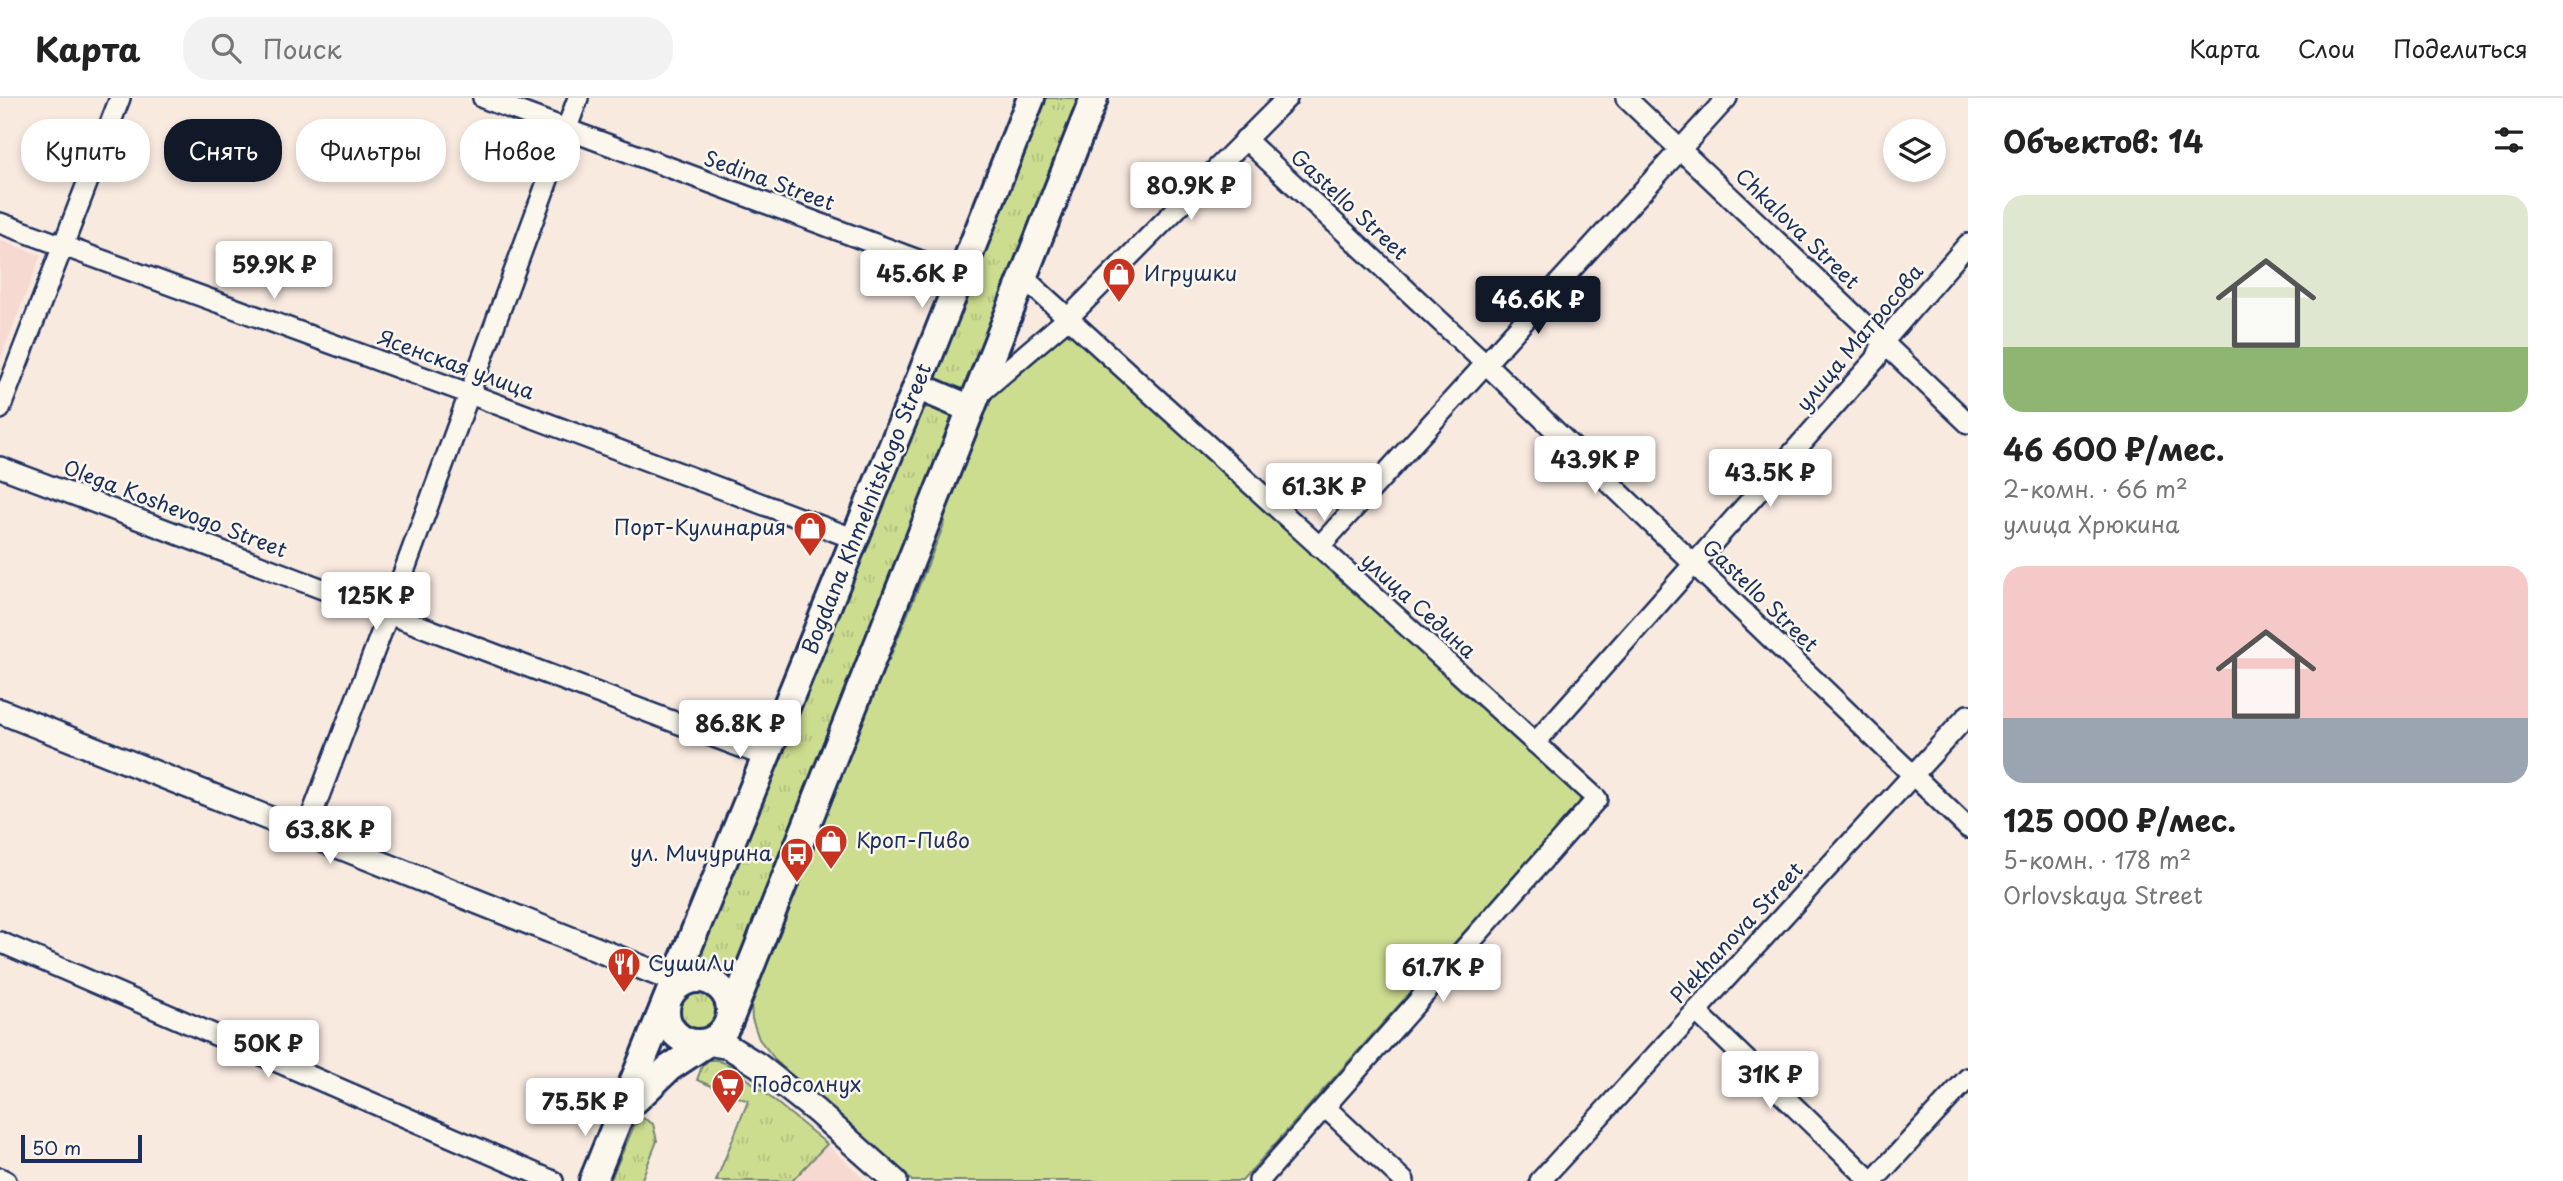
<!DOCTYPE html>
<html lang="ru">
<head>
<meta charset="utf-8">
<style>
  :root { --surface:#fff; --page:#f2f2f2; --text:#222; --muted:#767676; --line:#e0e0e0; --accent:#111827 }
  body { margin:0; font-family:"Playpen Sans",sans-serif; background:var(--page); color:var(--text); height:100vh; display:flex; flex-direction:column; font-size:26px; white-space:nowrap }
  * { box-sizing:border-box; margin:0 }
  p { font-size:23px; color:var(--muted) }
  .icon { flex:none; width:38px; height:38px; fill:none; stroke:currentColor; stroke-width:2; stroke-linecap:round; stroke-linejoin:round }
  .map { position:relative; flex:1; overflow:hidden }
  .details { display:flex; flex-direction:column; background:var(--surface); width:595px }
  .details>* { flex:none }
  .banner { position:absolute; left:21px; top:21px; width:665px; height:63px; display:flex; gap:14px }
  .tools { position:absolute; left:1883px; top:21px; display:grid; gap:14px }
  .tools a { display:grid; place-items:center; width:63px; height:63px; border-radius:50%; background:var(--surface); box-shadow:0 4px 10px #0003; font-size:35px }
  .scale { position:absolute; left:21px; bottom:18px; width:121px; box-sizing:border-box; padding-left:7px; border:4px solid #1b2f5e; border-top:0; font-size:19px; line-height:24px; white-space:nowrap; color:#1b2f5e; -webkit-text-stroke:5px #fbf7ec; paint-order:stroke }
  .price { position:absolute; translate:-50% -60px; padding:0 16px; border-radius:7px; background:#fff; color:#222; font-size:23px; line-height:46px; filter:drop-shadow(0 2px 4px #0008) }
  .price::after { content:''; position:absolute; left:50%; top:42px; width:21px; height:16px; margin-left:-10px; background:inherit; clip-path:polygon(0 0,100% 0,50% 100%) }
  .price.selected { background:var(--accent); color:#fff }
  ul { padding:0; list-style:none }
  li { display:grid; align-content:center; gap:14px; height:371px; padding:0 35px }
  li span { display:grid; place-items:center; height:217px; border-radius:21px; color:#555 }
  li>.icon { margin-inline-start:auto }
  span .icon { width:126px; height:126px; fill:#fffc; stroke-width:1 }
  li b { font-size:30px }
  h2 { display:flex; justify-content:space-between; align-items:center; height:84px; padding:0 35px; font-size:30px }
  .tag { padding:0 24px; border-radius:28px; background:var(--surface); box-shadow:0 4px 10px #0003; font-size:24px; line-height:63px }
  .tag.selected { background:var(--accent); color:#fff }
  header { display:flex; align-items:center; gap:42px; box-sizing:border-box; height:98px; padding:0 35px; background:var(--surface); border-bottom:2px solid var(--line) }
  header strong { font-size:33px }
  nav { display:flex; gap:38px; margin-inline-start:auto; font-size:24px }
  .search { width:490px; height:63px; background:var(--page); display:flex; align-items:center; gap:18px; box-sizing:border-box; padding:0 24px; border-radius:28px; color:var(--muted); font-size:26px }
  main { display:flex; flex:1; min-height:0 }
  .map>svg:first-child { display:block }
  .built { fill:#f6dad2 }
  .grass { fill:url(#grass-tufts); stroke:#748677; stroke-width:2 }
  .green { fill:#cddd90; stroke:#748677; stroke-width:2 }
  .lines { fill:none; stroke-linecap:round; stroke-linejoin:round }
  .minor-casing { stroke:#1b2f5e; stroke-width:24 }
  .tertiary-casing { stroke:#1b2f5e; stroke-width:28 }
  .secondary-casing { stroke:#1b2f5e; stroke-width:32 }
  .minor { stroke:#fbf7ec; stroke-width:19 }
  .tertiary { stroke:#fbf7ec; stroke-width:23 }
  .secondary { stroke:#fbf7ec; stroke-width:26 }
  .labels { text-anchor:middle; stroke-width:5; stroke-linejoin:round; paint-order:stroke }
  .street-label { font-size:21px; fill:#1b2f5e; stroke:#fbf7ec }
  .poi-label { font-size:21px; fill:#1b2f5e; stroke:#fbf7ec; text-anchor:start }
</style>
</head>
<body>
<header>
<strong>Карта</strong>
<div class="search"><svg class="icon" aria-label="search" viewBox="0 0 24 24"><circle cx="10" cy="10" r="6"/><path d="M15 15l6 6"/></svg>Поиск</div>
<nav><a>Карта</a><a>Слои</a><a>Поделиться</a></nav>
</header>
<main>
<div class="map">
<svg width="1968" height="1083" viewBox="0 0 1968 1083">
  <defs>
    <pattern id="grass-tufts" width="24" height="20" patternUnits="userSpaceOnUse" patternTransform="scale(1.75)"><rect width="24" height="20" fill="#cddd90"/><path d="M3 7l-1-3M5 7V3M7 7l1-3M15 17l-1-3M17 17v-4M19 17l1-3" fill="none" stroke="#afbe7f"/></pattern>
  </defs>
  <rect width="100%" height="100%" fill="#f9eae0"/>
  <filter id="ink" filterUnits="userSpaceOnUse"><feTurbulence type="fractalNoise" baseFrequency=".0143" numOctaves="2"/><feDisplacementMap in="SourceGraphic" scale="14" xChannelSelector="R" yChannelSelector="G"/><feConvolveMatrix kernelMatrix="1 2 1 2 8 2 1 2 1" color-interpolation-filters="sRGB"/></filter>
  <g filter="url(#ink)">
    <g class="built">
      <polygon points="0,142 41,157 0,262"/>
      <polygon points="827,1046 866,1083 792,1083"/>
    </g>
    <g class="grass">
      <polygon points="1045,0 1082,0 967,291 960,293 937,282 935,277"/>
      <path d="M933,308l17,8 3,5 -217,553c-27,13 -37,-11 -32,-34l216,-526 5,-4z"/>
      <circle cx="699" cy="913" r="22"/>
      <polygon points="709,962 717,962 732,968 827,1046 792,1083 716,1083 748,1003 697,982 702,968"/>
      <polygon points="643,1020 653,1026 657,1043 641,1083 610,1083 634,1028"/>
    </g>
    <polygon class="green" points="1062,235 1076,238 1581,698 1579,705 1242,1083 912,1083 778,965 759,941 752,921 751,903 780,824 786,820 814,750 810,743 876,575 889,562 943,429 946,409 990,299"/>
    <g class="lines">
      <defs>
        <g id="minor">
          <polyline points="483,0 961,178"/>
          <polyline points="1626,0 1968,325"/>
          <polyline points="1245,41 1486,266 1968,730"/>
          <polyline points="0,125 470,296 855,441"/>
          <polyline points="1023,179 1597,701 1259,1083"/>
          <polyline points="978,297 1068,220 1287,0"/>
          <polyline points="0,311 120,0"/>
          <polyline points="0,369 767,659"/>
          <polyline points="1319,449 1727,0"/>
          <polyline points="1535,645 1876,261 1883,244 1968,146"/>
          <polyline points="305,735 388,517 578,0"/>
          <polyline points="0,844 553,1083"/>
          <polyline points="1696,913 1871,1083"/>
          <polyline points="1325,1009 1404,1083"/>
          <polyline points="0,1080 6,1083"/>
          <polyline points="1540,1083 1968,617"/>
          <polyline points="1873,1083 1968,980"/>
        </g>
        <g id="tertiary">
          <polyline points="0,613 676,883"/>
          <polyline points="707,945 729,949 758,967 816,1013 895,1083"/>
        </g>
        <g id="secondary">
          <polyline points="917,288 971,311"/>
          <circle cx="698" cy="913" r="32"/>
          <polyline points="729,923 1094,0"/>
          <polyline points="630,1007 669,970 707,945"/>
          <polyline points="593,1083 917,288 1031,0"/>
        </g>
      </defs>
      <use href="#minor" class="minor-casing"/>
      <use href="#tertiary" class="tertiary-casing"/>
      <use href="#secondary" class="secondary-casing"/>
      <use href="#minor" class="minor"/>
      <use href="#tertiary" class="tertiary"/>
      <use href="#secondary" class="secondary"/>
    </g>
  </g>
  <defs>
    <symbol id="shop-pin" viewBox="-11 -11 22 30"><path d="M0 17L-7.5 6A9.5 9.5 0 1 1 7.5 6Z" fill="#c8321e" stroke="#fbf7ec"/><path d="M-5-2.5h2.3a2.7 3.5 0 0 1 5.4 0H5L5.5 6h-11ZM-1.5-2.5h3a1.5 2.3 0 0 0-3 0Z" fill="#fff"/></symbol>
    <symbol id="bus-pin" viewBox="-11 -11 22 30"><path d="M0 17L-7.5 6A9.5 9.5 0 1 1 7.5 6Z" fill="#c8321e" stroke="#fbf7ec"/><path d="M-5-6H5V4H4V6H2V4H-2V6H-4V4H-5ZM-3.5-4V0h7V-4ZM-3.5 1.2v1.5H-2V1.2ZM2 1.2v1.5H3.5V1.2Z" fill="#fff"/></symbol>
    <symbol id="restaurant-pin" viewBox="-11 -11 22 30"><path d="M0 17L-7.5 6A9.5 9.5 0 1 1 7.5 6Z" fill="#c8321e" stroke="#fbf7ec"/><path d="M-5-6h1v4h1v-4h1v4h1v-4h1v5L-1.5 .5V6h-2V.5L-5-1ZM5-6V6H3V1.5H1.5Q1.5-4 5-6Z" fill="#fff"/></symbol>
    <symbol id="supermarket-pin" viewBox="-11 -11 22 30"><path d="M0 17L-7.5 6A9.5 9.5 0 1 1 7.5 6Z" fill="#c8321e" stroke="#fbf7ec"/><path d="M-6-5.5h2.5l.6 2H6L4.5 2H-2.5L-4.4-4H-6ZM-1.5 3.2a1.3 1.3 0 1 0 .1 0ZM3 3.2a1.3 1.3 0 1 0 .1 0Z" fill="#fff"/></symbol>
  </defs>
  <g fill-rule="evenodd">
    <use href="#shop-pin" x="1100" y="157" width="38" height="52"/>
    <use href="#shop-pin" x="791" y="411" width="38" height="52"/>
    <use href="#shop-pin" x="812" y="724" width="38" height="52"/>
    <use href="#bus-pin" x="778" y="737" width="38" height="52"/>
    <use href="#restaurant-pin" x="605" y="847" width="38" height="52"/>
    <use href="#supermarket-pin" x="709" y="968" width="38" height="52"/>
  </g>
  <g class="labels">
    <g class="street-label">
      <text transform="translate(769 83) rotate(20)" y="7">Sedina Street</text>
      <text transform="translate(1349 107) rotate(43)" y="7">Gastello Street</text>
      <text transform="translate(1797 131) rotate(44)" y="7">Chkalova Street</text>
      <text transform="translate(1860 240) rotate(-50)" y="7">улица Матросова</text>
      <text transform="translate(456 267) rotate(20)" y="7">Ясенская улица</text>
      <text transform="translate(175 411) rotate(21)" y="7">Olega Koshevogo Street</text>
      <text transform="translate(867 411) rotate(-68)" y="7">Bogdana Khmelnitskogo Street</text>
      <text transform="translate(1760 498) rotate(44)" y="7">Gastello Street</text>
      <text transform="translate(1418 508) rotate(42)" y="7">улица Седина</text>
      <text transform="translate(1737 835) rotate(-47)" y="7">Plekhanova Street</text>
    </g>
    <g class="poi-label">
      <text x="1144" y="183">Игрушки</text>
      <text x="786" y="437" text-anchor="end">Порт-Кулинария</text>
      <text x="856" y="750">Кроп-Пиво</text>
      <text x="772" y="763" text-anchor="end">ул. Мичурина</text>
      <text x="648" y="873">СушиЛи</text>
      <text x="752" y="994">Подсолнух</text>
    </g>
  </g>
</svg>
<div class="tools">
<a><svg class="icon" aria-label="layers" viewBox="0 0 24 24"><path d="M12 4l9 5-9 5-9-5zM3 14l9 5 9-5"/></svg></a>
</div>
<div class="scale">50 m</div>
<b class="price" style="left:1191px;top:124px">80.9K ₽</b>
<b class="price" style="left:274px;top:203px">59.9K ₽</b>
<b class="price" style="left:922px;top:212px">45.6K ₽</b>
<b class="price selected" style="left:1538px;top:238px">46.6K ₽</b>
<b class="price" style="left:1595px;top:398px">43.9K ₽</b>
<b class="price" style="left:1770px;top:411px">43.5K ₽</b>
<b class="price" style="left:1324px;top:425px">61.3K ₽</b>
<b class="price" style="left:376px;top:534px">125K ₽</b>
<b class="price" style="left:740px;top:662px">86.8K ₽</b>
<b class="price" style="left:330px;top:768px">63.8K ₽</b>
<b class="price" style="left:1443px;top:906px">61.7K ₽</b>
<b class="price" style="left:268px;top:982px">50K ₽</b>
<b class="price" style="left:1770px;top:1013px">31K ₽</b>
<b class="price" style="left:585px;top:1040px">75.5K ₽</b>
<div class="banner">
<a class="tag">Купить</a>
<a class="tag selected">Снять</a>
<a class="tag">Фильтры</a>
<a class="tag">Новое</a>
</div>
</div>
<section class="details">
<h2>Объектов: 14<svg class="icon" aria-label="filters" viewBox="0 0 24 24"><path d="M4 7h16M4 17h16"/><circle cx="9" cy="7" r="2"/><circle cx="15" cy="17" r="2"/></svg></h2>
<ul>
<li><span style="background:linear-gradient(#dfe7d0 70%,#8fb573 0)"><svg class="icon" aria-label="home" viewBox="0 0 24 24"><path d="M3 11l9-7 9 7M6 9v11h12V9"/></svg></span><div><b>46 600 ₽/мес.</b><p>2-комн. · 66 m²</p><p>улица Хрюкина</p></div></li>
<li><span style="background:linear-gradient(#f6c9c9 70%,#9aa5b1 0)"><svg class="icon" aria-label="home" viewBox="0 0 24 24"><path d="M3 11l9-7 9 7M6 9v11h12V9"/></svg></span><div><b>125 000 ₽/мес.</b><p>5-комн. · 178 m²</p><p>Orlovskaya Street</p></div></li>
</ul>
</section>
</main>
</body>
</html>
